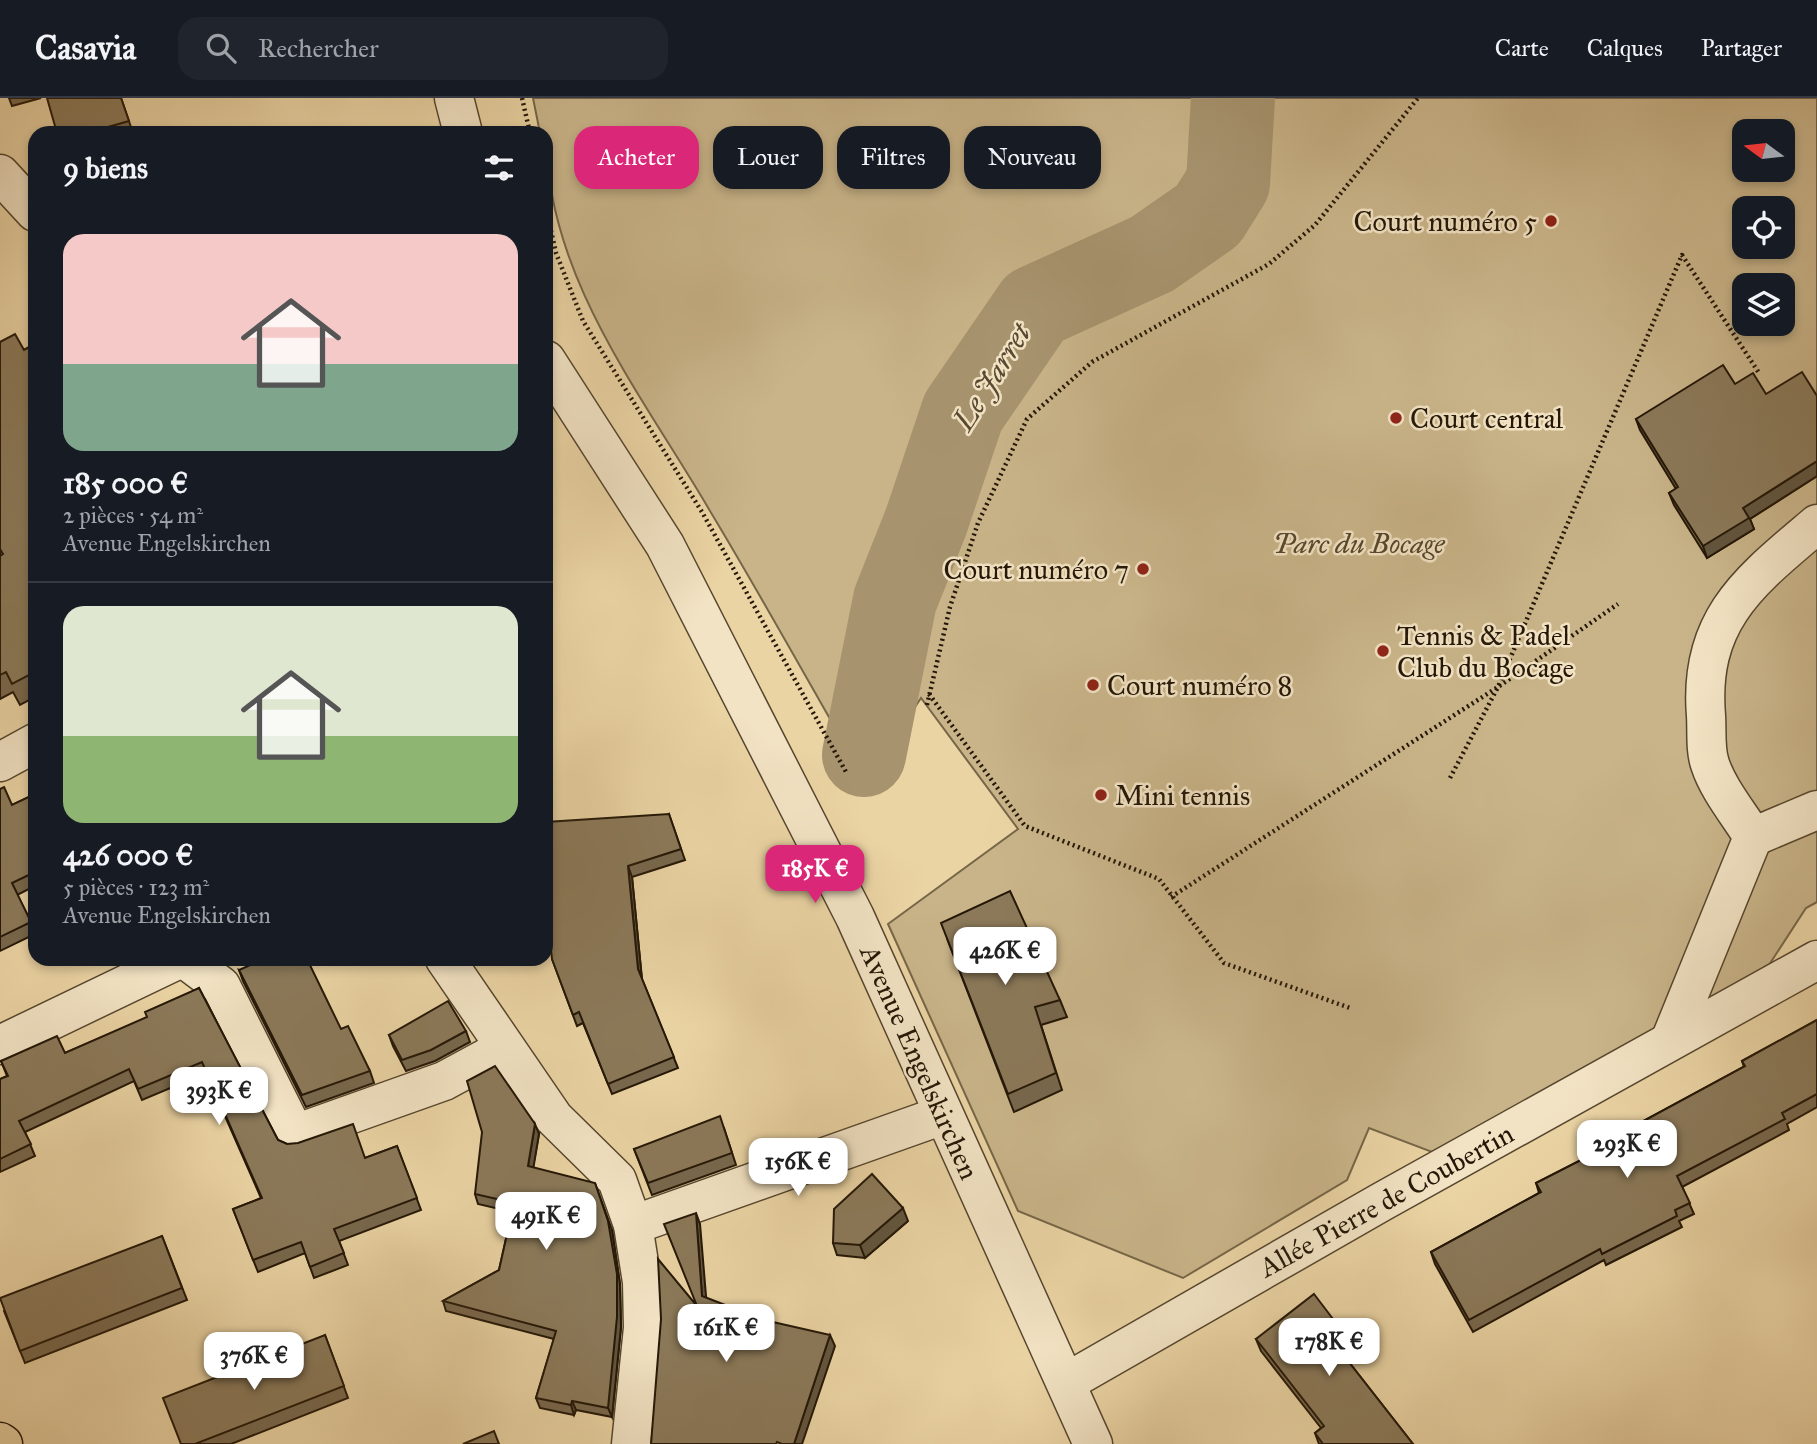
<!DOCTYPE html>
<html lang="fr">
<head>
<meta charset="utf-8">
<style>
  :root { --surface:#171b24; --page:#20242c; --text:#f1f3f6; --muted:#9ea1a6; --line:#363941; --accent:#db2777 }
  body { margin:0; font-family:"IM FELL Great Primer",serif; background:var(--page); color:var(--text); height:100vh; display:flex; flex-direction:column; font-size:26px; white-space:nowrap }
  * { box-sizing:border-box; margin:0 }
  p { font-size:23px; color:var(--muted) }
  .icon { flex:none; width:38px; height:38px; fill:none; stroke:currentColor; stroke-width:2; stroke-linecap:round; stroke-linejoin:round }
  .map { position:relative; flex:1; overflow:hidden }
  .details { position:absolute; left:28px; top:28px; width:525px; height:840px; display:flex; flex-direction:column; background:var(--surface); border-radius:21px; box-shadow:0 4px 10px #0003 }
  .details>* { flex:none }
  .banner { position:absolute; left:574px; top:28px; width:665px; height:63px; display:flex; gap:14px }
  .needle { width:46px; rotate:285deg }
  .buttons { position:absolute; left:1732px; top:21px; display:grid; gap:14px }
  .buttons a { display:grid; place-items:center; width:63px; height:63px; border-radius:14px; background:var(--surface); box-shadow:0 4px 10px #0003; font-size:35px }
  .price { position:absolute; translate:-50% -60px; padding:0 16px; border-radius:14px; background:#fff; color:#222; font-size:23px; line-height:46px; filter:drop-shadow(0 2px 4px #0008) }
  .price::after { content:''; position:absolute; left:50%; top:42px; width:21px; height:16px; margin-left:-10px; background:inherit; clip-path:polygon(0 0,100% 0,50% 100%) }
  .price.on { background:var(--accent); color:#fff }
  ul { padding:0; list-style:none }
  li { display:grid; align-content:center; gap:14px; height:371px; padding:0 35px }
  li+li { border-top:2px solid var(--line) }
  li span { display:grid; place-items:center; height:217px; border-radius:21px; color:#555 }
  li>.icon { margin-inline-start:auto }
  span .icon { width:126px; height:126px; fill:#fffc; stroke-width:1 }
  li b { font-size:30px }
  h2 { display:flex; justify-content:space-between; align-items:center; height:84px; padding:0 35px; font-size:30px }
  .tag { padding:0 24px; border-radius:21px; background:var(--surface); box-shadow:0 4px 10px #0003; font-size:24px; line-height:63px }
  .tag.on { background:var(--accent); color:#fff }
  header { display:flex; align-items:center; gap:42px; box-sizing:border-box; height:98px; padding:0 35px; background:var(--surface); border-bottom:2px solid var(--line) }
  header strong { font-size:33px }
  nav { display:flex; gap:38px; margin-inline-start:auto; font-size:24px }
  .search { width:490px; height:63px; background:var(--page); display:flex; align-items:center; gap:18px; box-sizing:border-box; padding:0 24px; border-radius:21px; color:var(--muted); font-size:26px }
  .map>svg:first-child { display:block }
  .green { fill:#c9b489; stroke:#766648; stroke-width:2; fill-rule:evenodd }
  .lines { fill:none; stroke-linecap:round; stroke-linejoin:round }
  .river { stroke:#a7946f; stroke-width:84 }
  .minor-casing { stroke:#56462e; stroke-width:41 }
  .major-casing { stroke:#241707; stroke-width:41 }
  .path { stroke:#241707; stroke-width:4.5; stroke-dasharray:2 3.5; stroke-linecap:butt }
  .minor { stroke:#f2e3c4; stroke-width:38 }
  .major { stroke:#ebd4a4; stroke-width:38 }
  .wall { fill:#78684d; stroke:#241707; stroke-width:2 }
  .shaded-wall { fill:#61553e; stroke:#241707; stroke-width:2 }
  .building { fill:#8b7959; stroke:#241707; stroke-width:2 }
  .poi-dot { fill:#8f2418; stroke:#f2e3c4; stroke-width:2.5 }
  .labels { text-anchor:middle; stroke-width:5; stroke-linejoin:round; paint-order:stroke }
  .poi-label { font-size:28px; fill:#241707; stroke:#f2e3c4; text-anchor:start }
  .park-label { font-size:28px; font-style:italic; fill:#56462e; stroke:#f2e3c4 }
  .street-label { font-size:28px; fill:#241707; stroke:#f2e3c4 }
  .water-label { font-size:30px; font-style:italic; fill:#584931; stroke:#f2e3c4 }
</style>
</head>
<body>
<header>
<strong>Casavia</strong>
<div class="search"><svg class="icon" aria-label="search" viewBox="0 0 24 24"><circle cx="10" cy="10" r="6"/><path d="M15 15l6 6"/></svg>Rechercher</div>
<nav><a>Carte</a><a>Calques</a><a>Partager</a></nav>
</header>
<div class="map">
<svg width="1817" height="1346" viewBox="0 0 1817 1346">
  <rect width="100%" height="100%" fill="#ebd4a4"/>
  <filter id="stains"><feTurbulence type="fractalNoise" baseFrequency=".00286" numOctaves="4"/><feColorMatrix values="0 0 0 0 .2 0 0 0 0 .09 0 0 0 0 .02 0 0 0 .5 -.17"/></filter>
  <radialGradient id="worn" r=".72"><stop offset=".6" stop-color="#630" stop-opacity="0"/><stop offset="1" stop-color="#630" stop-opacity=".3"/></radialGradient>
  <path class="green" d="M533,0h1284v804l-11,6 -39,60 -335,184 -63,-24 -22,52 -164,98 -165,-67 -130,-287 130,-95 -97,-131c-21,30 -26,59 -66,65 -48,-84 -95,-169 -145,-252 -69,-118 -164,-235 -164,-378h-6zM1745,33h38v39h-38zM1745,110h38v39h-38zM1745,187h38v39h-38z"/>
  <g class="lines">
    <polyline class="river" points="864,657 895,502 926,424 963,314 1035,209 1152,156 1208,117 1228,85 1233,0"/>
    <defs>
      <g id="minor">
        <polyline points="454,0 463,35"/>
        <polyline points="0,76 35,114"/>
        <polyline points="546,262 665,447 855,819 1093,1346"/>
        <polyline points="0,664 35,645"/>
        <polyline points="1753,739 1817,712"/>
        <polyline points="185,861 221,888 295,1036 444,983 505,950"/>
        <polyline points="445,861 554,1020 617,1082 633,1127 642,1184 643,1230 631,1346"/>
        <path d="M1670,943l83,-204c-14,-23 -35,-48 -43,-73 -5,-14 -3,-33 -4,-48 -8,-97 44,-135 111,-192"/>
        <polyline points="0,947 179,861"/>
        <polyline points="633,1127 943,1017"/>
        <polyline points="1067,1284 1383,1103 1817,862"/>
      </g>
      <polyline id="major" points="0,1344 3,1346"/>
    </defs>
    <use href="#minor" class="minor-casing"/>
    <use href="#major" class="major-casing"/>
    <g class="path">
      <polyline points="522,0 530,35"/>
      <polyline points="546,111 556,155 583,223 702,414 846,674"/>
      <polyline points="929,596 1025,728 1159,781 1224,865 1350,910"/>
      <polyline points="927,607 950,509 978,425 1027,321 1092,264 1269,166 1315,127 1418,0"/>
      <polyline points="1450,680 1498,589 1618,506"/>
      <polyline points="1171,799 1498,589 1682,157 1759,275"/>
    </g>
    <use href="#minor" class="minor"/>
    <use href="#major" class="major"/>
  </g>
  <g class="wall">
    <polygon points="9,0 41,0 12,8"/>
    <polygon points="121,0 133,35 57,35"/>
    <polygon points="0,244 24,252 35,246 35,599 20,607 13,594 0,601"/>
    <polygon points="1735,286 1766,296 1817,298 1817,378 1750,421 1754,431 1707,460 1674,407 1669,395 1676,391 1640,332 1636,321"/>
    <polygon points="0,691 12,707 35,696 35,788 17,797 31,824 35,836 0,853"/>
    <polygon points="669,716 685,762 632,779 642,881 678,970 612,996 583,925 577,928 552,861"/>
    <polygon points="948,843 1060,902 1067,919 1041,927 1062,992 1014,1014"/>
    <polygon points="239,872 341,931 370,973 374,985 306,1009 243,883"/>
    <polygon points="199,890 278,1042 287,1046 365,1060 397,1048 421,1112 339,1143 348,1167 314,1180 305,1155 258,1174 233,1111 261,1100 206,975 142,1002 134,983 25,1034 35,1058 0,1074 0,981 7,978 1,963 65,955 147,920"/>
    <polygon points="1817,922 1817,1009 1787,1026 1789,1032 1682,1089 1694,1116 1679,1123 1682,1129 1606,1167 1604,1162 1473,1234 1435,1166 1431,1154 1539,1095 1536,1085 1638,1033 1636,1027 1744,969 1742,963"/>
    <polygon points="466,933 470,944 435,963 406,973 393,948 389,937"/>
    <polygon points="724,1030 736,1067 652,1097 634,1051"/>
    <polygon points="539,1036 533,1069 612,1132 620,1186 621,1229 612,1319 576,1312 574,1317 540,1310 536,1300 554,1241 446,1213 443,1203 499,1172 512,1114 478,1106 475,1096"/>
    <polygon points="908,1123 865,1160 837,1157 833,1145"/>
    <polygon points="162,1138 187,1202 25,1265 4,1213"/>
    <polygon points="325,1237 348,1300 231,1346 181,1346"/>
    <polygon points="1256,1241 1352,1246 1356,1258 1349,1264 1413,1346 1319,1346 1315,1335 1321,1330 1261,1253"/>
  </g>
  <g class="shaded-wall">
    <polygon points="1817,363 1817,378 1750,421 1754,431 1707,460 1703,448 1743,410"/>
    <polygon points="628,768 632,779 642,882 638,871"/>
    <polygon points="535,1026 539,1036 532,1078 528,1068"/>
    <polygon points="595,1085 612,1132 620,1186 621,1229 612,1319 608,1310"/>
    <polygon points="903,1110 908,1123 865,1160 860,1147"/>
    <polygon points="696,1115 700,1126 707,1210 702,1198"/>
    <polygon points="830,1237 835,1248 802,1346 794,1346"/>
    <polygon points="1352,1246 1356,1258 1345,1266 1341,1254"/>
    <polygon points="572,1303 576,1312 574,1317 571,1307"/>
  </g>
  <g class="building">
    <polygon points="47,0 121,0 129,23 108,29 110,35 57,35"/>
    <polygon points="15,236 24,252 35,246 35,574 12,586 6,574 0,577 0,458 3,456 0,451 0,244"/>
    <polygon points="1723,267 1735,286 1753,275 1766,296 1802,274 1817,298 1817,363 1743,410 1749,420 1703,448 1669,395 1678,389 1636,321"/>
    <polygon points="4,689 12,707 35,696 35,774 12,785 31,824 0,839 0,691"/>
    <polygon points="669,716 681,751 628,768 638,871 674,959 608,986 579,914 573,917 552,861 546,805 546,724"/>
    <polygon points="1010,793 1060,902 1035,909 1056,975 1008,996 941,825"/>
    <polygon points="264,861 307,861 341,931 348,928 370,973 302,997 239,872"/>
    <polygon points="199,890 278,1042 287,1046 298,1045 353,1026 365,1060 397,1048 417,1100 334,1131 344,1155 310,1169 301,1144 253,1162 233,1111 262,1100 202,964 138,991 129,971 19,1023 31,1046 0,1061 0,981 8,978 1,963 57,938 65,955 147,919 145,914"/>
    <polygon points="448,903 466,933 431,952 402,962 389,937"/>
    <polygon points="1817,922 1817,996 1782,1015 1785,1021 1677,1078 1690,1105 1675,1112 1677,1118 1602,1156 1600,1151 1469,1222 1431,1154 1541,1094 1536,1085 1640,1032 1636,1027 1745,968 1742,963"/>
    <polygon points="495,968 535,1026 528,1068 595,1085 608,1123 617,1176 617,1219 608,1310 572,1303 571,1307 536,1300 556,1233 443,1203 499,1172 514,1105 475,1096 482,1034 467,983"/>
    <polygon points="720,1018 732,1055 648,1085 634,1051"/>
    <polygon points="872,1076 903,1110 860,1147 833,1145 834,1111"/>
    <polygon points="696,1115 702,1198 764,1222 830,1237 794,1346 782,1346 777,1344 776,1346 651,1346 661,1221 658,1161 697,1208 664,1126"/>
    <polygon points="162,1138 182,1190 20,1253 0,1200"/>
    <polygon points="1314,1196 1352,1246 1341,1254 1413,1346 1323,1346 1315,1335 1324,1328 1256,1241"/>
    <polygon points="325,1237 344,1288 195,1346 181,1346 163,1300"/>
    <polygon points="494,1333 499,1346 463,1346"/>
  </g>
  <g class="poi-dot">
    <circle cx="1551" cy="123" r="7"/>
    <circle cx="1396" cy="320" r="7"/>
    <circle cx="1143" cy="471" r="7"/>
    <circle cx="1383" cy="553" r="7"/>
    <circle cx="1093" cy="587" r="7"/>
    <circle cx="1101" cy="697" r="7"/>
  </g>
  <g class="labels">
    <g class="poi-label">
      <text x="1537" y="133" text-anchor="end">Court numéro 5</text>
      <text x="1410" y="330">Court central</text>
      <text x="1129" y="481" text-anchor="end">Court numéro 7</text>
      <text x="1397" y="547">Tennis &amp; Padel<tspan x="1397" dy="32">Club du Bocage</tspan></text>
      <text x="1107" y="597">Court numéro 8</text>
      <text x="1115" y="707">Mini tennis</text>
    </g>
    <g class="park-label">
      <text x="1359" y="455">Parc du Bocage</text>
    </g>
    <g class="street-label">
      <text transform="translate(920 964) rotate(66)" y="10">Avenue Engelskirchen</text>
      <text transform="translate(1386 1102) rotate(-29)" y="10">Allée Pierre de Coubertin</text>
    </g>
    <g class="water-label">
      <text transform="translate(992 279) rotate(-58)" y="10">Le Jarret</text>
    </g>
  </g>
  <rect width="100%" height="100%" filter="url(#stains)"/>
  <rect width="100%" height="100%" fill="url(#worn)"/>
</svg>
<div class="buttons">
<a><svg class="needle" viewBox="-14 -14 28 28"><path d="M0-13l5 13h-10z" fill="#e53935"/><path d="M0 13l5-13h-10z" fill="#9ea1a6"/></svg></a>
<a><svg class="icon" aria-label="locate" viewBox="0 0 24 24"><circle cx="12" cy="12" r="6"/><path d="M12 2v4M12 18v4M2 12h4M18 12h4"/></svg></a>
<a><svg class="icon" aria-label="layers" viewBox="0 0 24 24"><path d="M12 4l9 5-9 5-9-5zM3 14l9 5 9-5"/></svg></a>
</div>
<b class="price on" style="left:815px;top:807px">185K €</b>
<b class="price" style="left:1005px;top:889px">426K €</b>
<b class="price" style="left:219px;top:1029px">393K €</b>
<b class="price" style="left:1627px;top:1082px">293K €</b>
<b class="price" style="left:798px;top:1100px">156K €</b>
<b class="price" style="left:546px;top:1154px">491K €</b>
<b class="price" style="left:726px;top:1266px">161K €</b>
<b class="price" style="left:1329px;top:1280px">178K €</b>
<b class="price" style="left:254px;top:1294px">376K €</b>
<div class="banner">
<a class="tag on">Acheter</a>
<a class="tag">Louer</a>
<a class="tag">Filtres</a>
<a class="tag">Nouveau</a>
</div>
<section class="details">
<h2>9 biens<svg class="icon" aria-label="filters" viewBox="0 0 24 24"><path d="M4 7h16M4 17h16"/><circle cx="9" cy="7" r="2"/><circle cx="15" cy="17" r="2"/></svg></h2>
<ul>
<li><span style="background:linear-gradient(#f6c9c9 60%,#7fa58c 0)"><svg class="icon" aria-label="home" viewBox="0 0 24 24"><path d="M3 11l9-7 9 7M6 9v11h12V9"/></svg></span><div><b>185 000 €</b><p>2 pièces · 54 m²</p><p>Avenue Engelskirchen</p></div></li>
<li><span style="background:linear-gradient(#dfe7d0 60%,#8fb573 0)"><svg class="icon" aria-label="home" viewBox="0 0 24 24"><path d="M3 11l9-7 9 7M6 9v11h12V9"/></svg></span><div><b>426 000 €</b><p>5 pièces · 123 m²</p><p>Avenue Engelskirchen</p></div></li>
</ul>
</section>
</div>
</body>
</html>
